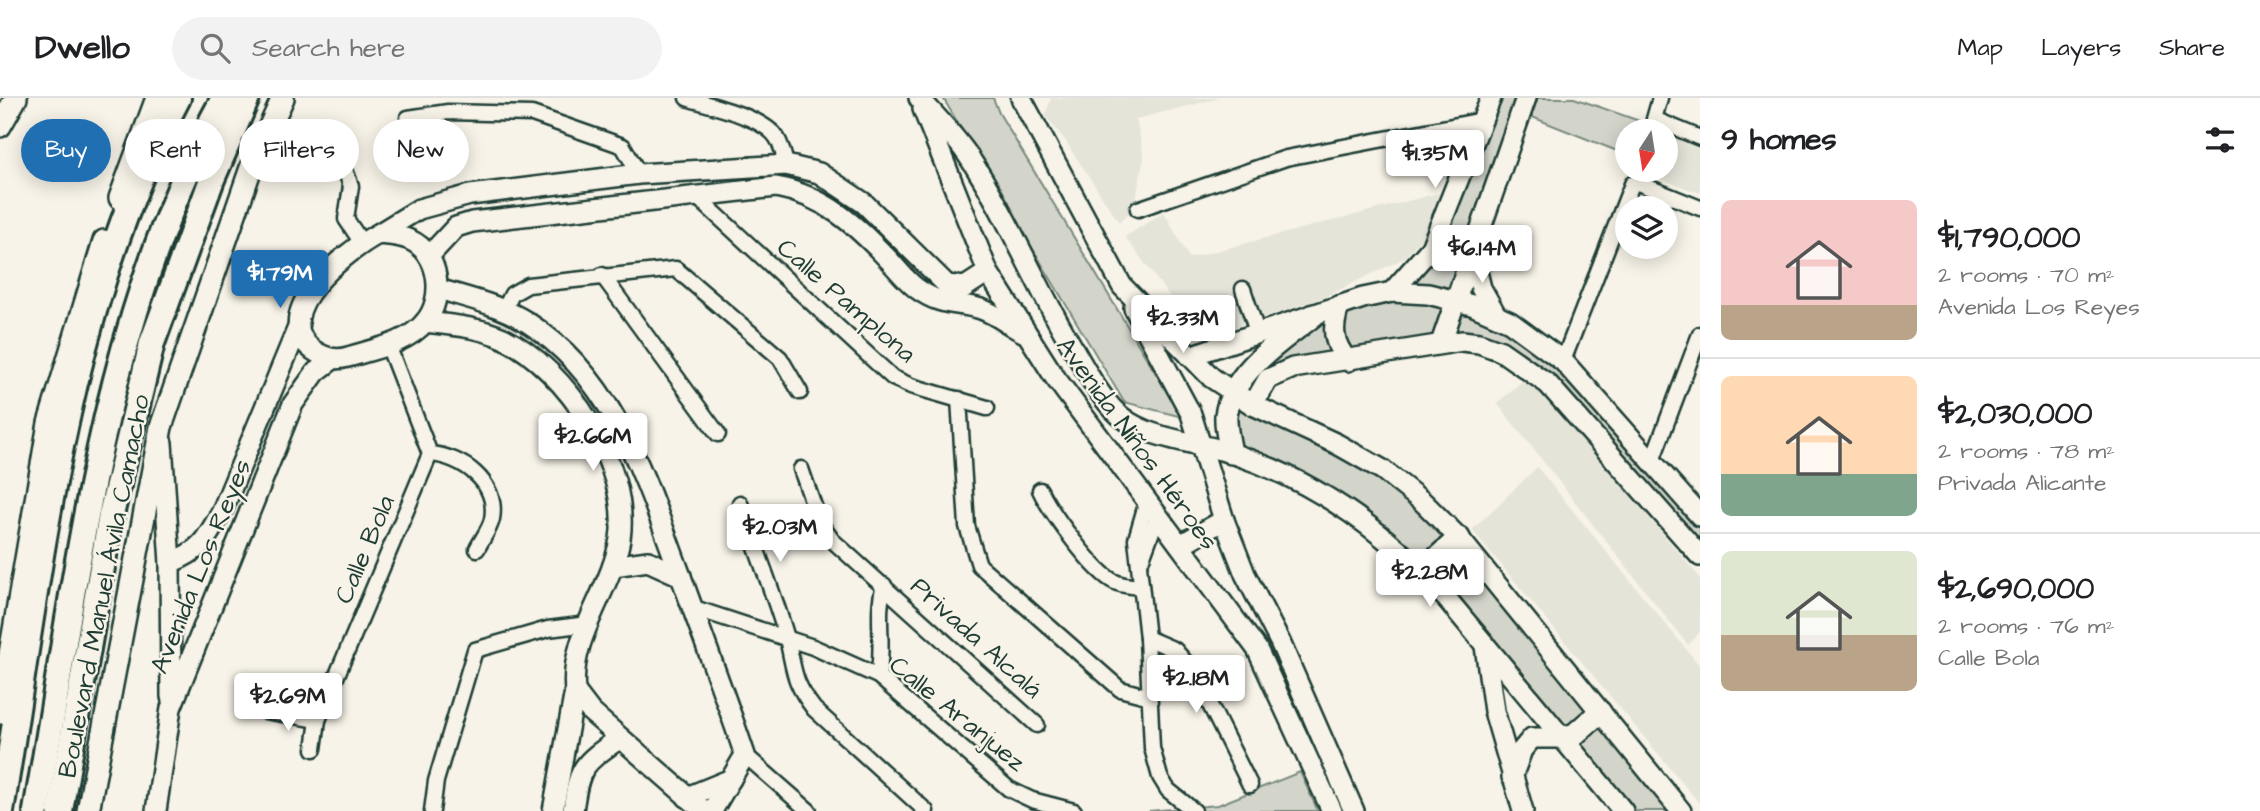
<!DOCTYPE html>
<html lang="en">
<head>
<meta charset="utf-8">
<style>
  :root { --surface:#fff; --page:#f2f2f2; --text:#202124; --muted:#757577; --line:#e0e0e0; --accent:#1f6fb2 }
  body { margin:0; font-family:"Architects Daughter",sans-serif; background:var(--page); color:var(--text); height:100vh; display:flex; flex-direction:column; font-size:26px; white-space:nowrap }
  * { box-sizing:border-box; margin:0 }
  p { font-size:23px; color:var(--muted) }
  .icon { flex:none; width:38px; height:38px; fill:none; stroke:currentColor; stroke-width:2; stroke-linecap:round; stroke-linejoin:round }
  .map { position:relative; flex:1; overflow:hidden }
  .panel { display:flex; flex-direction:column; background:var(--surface); width:560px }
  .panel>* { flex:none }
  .hud { position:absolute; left:21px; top:21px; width:665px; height:63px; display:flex; gap:14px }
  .needle { width:46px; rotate:192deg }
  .controls { position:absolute; left:1615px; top:21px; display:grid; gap:14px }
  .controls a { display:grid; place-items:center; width:63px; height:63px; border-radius:50%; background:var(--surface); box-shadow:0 4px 18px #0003; font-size:35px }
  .price { position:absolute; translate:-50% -60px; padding:0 16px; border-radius:7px; background:#fff; color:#222; font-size:23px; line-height:46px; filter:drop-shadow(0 2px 4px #0008) }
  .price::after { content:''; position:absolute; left:50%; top:42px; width:21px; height:16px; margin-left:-10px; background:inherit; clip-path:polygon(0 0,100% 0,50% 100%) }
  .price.current { background:var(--accent); color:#fff }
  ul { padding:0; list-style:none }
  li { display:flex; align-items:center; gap:21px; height:175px; padding:0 21px }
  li+li { border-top:2px solid var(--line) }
  li span { display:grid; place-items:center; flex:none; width:196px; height:140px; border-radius:10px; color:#555 }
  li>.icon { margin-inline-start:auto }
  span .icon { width:84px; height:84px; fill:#fffc; stroke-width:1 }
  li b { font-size:30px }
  h2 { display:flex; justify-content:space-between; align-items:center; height:84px; padding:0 21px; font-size:30px }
  .chip { padding:0 24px; border-radius:32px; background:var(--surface); box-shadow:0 4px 18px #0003; font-size:24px; line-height:63px }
  .chip.current { background:var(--accent); color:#fff }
  header { display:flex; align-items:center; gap:42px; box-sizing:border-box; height:98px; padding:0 35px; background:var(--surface); border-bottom:2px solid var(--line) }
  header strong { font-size:33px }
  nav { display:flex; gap:38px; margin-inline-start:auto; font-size:24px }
  .search { width:490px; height:63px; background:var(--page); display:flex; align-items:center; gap:18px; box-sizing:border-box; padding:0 24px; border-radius:38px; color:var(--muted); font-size:26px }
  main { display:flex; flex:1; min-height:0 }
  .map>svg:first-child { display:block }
  .built { fill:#e5e4d9 }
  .green { fill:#d3d5ca; stroke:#79897f; stroke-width:2 }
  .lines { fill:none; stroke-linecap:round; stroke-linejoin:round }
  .street-casing { stroke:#1f3d34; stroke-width:19 }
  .secondary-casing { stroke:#1f3d34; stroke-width:24 }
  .primary-casing { stroke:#1f3d34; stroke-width:26 }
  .highway-casing { stroke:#1f3d34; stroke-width:30 }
  .street { stroke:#f7f3e8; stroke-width:14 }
  .secondary { stroke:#f7f3e8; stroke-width:19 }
  .primary { stroke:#f7f3e8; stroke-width:21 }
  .highway { stroke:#f7f3e8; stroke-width:24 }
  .labels { text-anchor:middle; stroke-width:5; stroke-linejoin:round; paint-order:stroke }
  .street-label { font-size:26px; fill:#1f3d34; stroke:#f7f3e8 }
</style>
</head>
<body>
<header>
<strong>Dwello</strong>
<div class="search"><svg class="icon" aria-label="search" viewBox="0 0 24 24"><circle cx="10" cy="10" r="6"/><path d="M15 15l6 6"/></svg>Search here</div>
<nav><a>Map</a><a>Layers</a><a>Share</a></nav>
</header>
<main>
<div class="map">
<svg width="1700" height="713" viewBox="0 0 1700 713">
  <rect width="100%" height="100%" fill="#f7f3e8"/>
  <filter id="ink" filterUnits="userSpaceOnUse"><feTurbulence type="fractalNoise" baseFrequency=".0143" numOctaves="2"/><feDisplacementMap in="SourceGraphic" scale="14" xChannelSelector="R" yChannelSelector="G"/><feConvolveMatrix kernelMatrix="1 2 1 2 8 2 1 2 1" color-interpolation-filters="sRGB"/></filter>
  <g filter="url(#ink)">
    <g class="built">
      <polygon points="1051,0 1220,0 1136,21 1144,59 1134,111 1119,124 1062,38 1045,18"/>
      <polygon points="1651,27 1700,46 1700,95 1635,72 1666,72 1666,33 1648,33"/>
      <polygon points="1439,95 1423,139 1404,160 1323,200 1201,240 1125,139 1164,114 1189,160"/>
      <polygon points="1529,277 1700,480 1700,534 1688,547 1497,305"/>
      <polygon points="1537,369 1700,568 1700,706 1472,432"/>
    </g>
    <g class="green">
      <polygon points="943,0 993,0 999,15 1182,319 1124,304"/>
      <polygon points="1492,0 1525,0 1472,158 1493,213 1394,193 1424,162"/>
      <polygon points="1527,0 1574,0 1651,27 1648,33 1628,33 1627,57 1522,15"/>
      <polygon points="1363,202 1454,203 1562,264 1700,420 1700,455 1548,284 1479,243 1348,261 1337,221"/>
      <polygon points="1338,210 1346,263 1293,269 1254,305 1235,295 1244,280"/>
      <polygon points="1235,298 1378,370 1459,442 1678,713 1626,713 1386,437 1232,353"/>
      <polygon points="1300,674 1318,713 1149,713 1218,707"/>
    </g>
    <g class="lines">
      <defs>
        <g id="street">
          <path d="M687,0c24,8 77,19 90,40 5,8 7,18 9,27"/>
          <polyline points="1660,0 1654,21 1700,40"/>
          <polyline points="408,20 448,14 532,16 623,48 639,76"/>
          <polyline points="344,69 351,88 346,121 362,145"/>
          <polyline points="694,96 893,280 911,288 987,310"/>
          <polyline points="1138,111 1286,60 1483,22"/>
          <polyline points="602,177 718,336"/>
          <polyline points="1243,191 1258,237"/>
          <polyline points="504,212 512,196 528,187 676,171 780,260 800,294"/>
          <polyline points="1563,263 1632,86 1638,85 1700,110"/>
          <polyline points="959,301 967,428 979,467 1120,591 1150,599"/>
          <path d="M430,356c31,2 69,28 62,65 -2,10 -10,20 -15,30"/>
          <polyline points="1652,363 1700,236"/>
          <polyline points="801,371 820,425 832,442 1037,627"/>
          <path d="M1040,392c10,21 54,83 75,92 8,4 18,4 26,5"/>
          <polyline points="1147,403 1136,441 1147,540 1152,650 1160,679 1168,692 1194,713"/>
          <path d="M740,405c15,44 33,88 46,132 9,34 5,44 28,74l112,102"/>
          <polyline points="1141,463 1158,417"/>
          <polyline points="694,510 813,549 878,578 1009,691 1032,702 1074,713"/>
          <polyline points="1147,540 1175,552 1193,573 1250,687"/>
          <path d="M878,578c7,-31 -3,-60 6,-91"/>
          <polyline points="264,613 318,622"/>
          <polyline points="314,651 318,622 430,356 388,247"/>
          <polyline points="745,657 809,713"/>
          <polyline points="432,713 436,683 475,552 548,531 588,526"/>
        </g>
        <g id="secondary">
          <path d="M919,0c17,18 34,36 48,56 38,57 65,123 99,182 14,24 28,52 46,72 29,33 83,32 122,46 83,28 155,80 213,145l176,212"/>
          <polyline points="1021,0 1122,188 1212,280 1253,307 1337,346 1383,372 1423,404 1459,440 1681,713"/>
          <polyline points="923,11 988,174 1054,278 1257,551 1332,713"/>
          <polyline points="378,136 419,111 470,97 639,76 786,67 819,75 864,105 947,187 965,189 988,174"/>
          <path d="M378,136c11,1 22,1 32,6 30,13 35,59 15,82 -18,22 -52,27 -77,35 -13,4 -24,1 -35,-7 -48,-37 35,-100 65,-116z"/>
          <path d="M429,158l27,-29 16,-5 304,-35c49,9 80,38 114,74 8,9 16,19 26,27 26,19 38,13 65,21 15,5 28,16 42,23"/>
          <polyline points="1473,158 1481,190 1495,215"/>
          <path d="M438,191c30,9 62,16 89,33 88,56 118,157 152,249 22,61 45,122 66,184l-33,56"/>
          <polyline points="1392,194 1431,150 1491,0"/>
          <path d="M1339,208c-7,22 -7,36 9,55"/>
          <polyline points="1134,210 1191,316 1224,422 1245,476 1280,544 1354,713"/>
          <path d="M425,224c26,3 54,5 78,16 64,31 128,129 117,201 -9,52 -51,98 -45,152l-22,120"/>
          <polyline points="1441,245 1526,0"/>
          <polyline points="1190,258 1363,200 1392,194 1428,196 1472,207 1510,224 1563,263 1700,418"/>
          <polyline points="1253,307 1268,281 1293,270 1462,243 1479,245 1501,253 1548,286 1700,458"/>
          <polyline points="162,345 170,465 171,599"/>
          <polyline points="1180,447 1224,422"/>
          <path d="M170,465c31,-12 36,-23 52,-52l77,-186"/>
          <polyline points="613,468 648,463 681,478"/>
          <polyline points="1485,548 1494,613 1523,713"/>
          <polyline points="575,593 591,614 704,713"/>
          <polyline points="1512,679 1522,652 1532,640 1563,640"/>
          <polyline points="687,699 731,681"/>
          <polyline points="156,713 171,610 293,306 316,274 333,261"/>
          <path d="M573,713c6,-46 10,-47 47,-73"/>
        </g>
        <g id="primary">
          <polyline points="0,28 16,0"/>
          <polyline points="120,100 157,0"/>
          <path d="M1231,355c-2,-12 -6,-26 -5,-38 7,-45 56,-74 88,-100"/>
          <polyline points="1422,473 1459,440"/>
          <polyline points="0,615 49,325 104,143"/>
          <polyline points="1563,640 1575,636 1600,614"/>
          <polyline points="88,713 161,329 252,67 283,0"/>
        </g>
        <g id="highway">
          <path d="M1,713c40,-240 61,-494 177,-713"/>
          <path d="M36,713c43,-242 66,-494 188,-713"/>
          <polyline points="60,713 111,417 152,245 212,81 247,0"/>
        </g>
      </defs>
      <use href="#street" class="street-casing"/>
      <use href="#secondary" class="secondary-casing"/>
      <use href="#primary" class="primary-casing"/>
      <use href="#highway" class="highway-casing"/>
      <use href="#street" class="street"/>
      <use href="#secondary" class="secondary"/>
      <use href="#primary" class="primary"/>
      <use href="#highway" class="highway"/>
    </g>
  </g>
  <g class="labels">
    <g class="street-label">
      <text transform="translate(847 202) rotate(41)" y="9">Calle Pamplona</text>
      <text transform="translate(1138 345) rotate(54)" y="9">Avenida Niños Héroes</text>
      <text transform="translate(364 451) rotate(-67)" y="9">Calle Bola</text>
      <text transform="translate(200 468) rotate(-68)" y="9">Avenida Los Reyes</text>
      <text transform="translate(103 488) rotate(-79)" y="9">Boulevard Manuel Ávila Camacho</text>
      <text transform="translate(977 539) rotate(42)" y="9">Privada Alcalá</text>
      <text transform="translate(958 615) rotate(39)" y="9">Calle Aranjuez</text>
    </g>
  </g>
</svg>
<div class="controls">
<a><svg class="needle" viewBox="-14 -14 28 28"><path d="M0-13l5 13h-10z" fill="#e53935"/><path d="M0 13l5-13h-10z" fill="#757577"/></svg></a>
<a><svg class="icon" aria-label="layers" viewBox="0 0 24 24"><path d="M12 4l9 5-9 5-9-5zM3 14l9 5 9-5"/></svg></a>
</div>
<b class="price" style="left:1435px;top:92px">$1.35M</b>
<b class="price" style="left:1482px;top:187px">$6.14M</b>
<b class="price current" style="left:280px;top:212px">$1.79M</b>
<b class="price" style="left:1183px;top:257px">$2.33M</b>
<b class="price" style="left:593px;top:375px">$2.66M</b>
<b class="price" style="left:780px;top:466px">$2.03M</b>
<b class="price" style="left:1430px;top:511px">$2.28M</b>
<b class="price" style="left:1196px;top:617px">$2.18M</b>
<b class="price" style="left:288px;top:635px">$2.69M</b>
<div class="hud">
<a class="chip current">Buy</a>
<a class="chip">Rent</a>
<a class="chip">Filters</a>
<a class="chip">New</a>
</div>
</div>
<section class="panel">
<h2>9 homes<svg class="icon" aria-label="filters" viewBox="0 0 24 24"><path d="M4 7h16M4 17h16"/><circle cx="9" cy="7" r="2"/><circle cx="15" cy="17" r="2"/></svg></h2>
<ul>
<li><span style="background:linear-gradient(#f6c9c9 75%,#b9a48a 0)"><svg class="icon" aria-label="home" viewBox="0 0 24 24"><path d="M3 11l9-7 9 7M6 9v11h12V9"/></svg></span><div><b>$1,790,000</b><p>2 rooms · 70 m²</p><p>Avenida Los Reyes</p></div></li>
<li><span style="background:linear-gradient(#ffd9b3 70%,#7fa58c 0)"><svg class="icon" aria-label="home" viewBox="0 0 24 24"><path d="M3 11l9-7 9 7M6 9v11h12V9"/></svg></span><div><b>$2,030,000</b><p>2 rooms · 78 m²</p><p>Privada Alicante</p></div></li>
<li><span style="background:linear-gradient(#dfe7d0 60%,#b9a48a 0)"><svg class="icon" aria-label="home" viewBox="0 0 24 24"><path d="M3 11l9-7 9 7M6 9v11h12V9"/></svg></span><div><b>$2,690,000</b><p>2 rooms · 76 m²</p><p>Calle Bola</p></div></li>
</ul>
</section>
</main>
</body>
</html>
